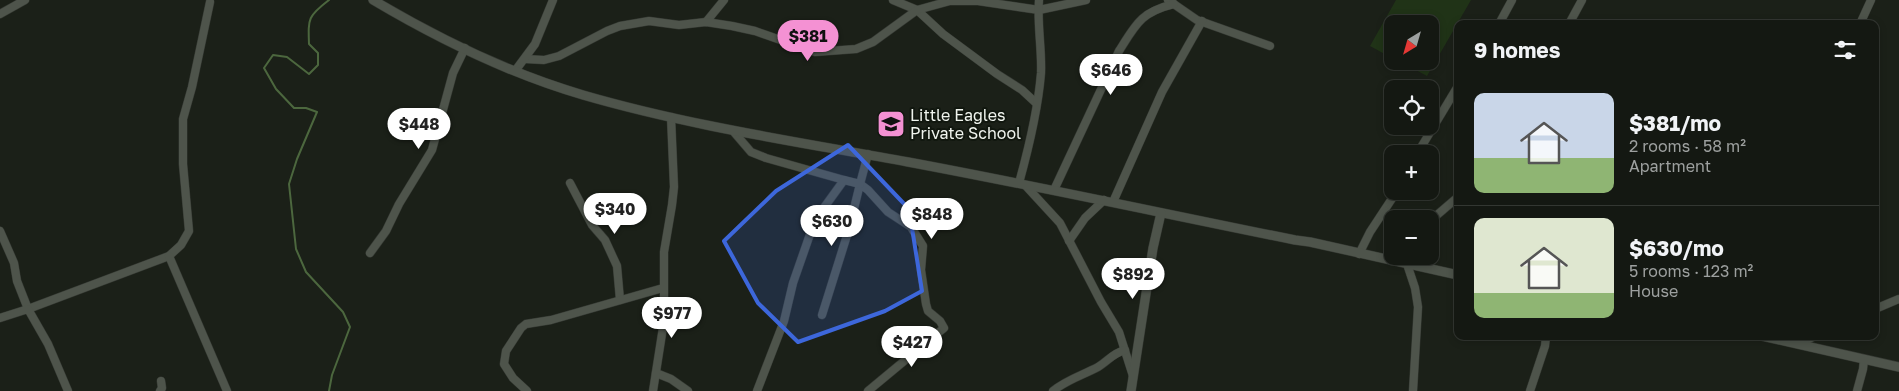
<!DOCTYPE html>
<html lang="en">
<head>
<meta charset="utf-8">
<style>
  :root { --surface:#141812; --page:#212520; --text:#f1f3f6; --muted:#9da09f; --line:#333732; --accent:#f491d3 }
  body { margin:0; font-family:"Golos Text",sans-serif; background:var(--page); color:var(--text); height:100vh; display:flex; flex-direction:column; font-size:19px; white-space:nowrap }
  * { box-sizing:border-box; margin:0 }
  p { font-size:16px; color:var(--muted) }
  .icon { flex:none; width:28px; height:28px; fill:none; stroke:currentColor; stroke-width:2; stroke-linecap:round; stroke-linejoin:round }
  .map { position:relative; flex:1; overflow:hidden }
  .panel { position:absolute; left:1454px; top:20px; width:425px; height:320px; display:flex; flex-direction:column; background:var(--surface); border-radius:10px; box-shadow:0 2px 8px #0003,0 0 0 1px var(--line) }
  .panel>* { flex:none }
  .needle { width:32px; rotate:217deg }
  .controls { position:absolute; left:1384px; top:15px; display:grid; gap:10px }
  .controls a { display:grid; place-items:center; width:55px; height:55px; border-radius:10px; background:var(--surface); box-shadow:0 2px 8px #0003,0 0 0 1px var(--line); font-size:25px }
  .price { position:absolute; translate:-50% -42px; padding:0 11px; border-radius:18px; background:#fff; color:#222; font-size:16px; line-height:32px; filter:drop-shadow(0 1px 2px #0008) }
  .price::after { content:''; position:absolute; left:50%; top:30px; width:15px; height:11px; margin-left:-8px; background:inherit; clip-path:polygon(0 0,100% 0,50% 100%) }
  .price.active { background:var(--accent); color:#111 }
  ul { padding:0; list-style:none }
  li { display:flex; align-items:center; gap:15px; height:125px; padding:0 20px }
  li+li { border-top:1px solid var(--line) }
  li span { display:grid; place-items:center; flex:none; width:140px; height:100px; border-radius:10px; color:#555 }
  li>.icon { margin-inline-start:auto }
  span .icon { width:60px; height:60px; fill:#fffc; stroke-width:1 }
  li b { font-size:21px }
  h2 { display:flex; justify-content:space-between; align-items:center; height:60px; padding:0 20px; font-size:21px }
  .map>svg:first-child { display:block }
  .garden { fill:#203317 }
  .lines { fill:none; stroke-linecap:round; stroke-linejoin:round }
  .stream { stroke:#4c673e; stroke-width:2 }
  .minor-casing { stroke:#353933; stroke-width:9 }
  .tertiary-casing { stroke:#353933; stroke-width:10 }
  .minor { stroke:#4e544b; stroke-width:8 }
  .tertiary { stroke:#4e544b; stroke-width:9 }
  .marked { fill:#3d67db; fill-opacity:0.2; stroke:#3d67db; stroke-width:4; stroke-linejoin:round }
  .labels { text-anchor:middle; stroke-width:4; stroke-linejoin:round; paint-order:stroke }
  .poi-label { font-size:16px; fill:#f0f4ee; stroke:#11170f; text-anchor:start }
</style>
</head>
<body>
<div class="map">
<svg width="1899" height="391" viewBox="0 0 1899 391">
  <rect width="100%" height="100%" fill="#1b2018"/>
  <polygon class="garden" points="1396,0 1471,0 1427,76 1399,61 1430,61 1430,24 1392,24 1392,58 1370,46"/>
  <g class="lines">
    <path class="stream" d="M329,391l3,-16 18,-48 -7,-15 -37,-40 -10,-23 -7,-65 8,-25 20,-47 -11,-4h-12l-18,-19 -12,-21 9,-13 14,2 22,17 9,-9v-12l-9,-9c-1,-26 -1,-28 20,-44"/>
    <defs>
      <g id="minor">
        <polyline points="893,0 917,10 943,34 997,74 1022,90 1036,103"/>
        <polyline points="1168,0 1197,20 1270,46"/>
        <polyline points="0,14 25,0"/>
        <polyline points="706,22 724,0"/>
        <polyline points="1499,24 1512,0"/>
        <polyline points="1569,24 1582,0"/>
        <polyline points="1860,24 1871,0"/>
        <polyline points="525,59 544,60 559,56 607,31 620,26 649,21 679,25 706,22 732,26 755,31 815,52 856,49 873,42 917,10 950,1 978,1 1039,10 1086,0"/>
        <polyline points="515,71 535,44 553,0"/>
        <polyline points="733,131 751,152 766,158 844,180"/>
        <polyline points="1417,154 1458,86"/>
        <polyline points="570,183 592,225 605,240 617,266 620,300"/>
        <path d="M1019,183c10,-36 19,-73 22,-110 1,-24 -4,-49 -2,-73"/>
        <polyline points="1025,185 1060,223 1101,302 1119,332 1133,376"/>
        <path d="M1054,190l65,-139c17,-27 22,-39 55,-47"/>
        <polyline points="1113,202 1162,92 1202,21"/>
        <polyline points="1430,225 1437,215 1458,197"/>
        <polyline points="0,231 14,263 17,281 28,309 169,256 181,245 189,231 183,164 183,119 192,87 210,2"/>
        <polyline points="1069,241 1085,218 1104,200"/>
        <polyline points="370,253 386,231 399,204 432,150 453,73 465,48"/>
        <polyline points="1359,254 1370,232 1397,191"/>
        <polyline points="169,256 227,391"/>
        <polyline points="1411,256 1407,264 1415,288 1418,307 1413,391"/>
        <polyline points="1875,309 1899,299"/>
        <polyline points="822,315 849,229 860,184 868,190 888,212 911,227 923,246 921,270 926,304 928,311 940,321 944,328 868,391"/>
        <polyline points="0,318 28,309 48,344 68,391"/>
        <polyline points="1799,344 1815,336"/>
        <polyline points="656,373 671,379 688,391"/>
        <polyline points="160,391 162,388 161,381"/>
        <polyline points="527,391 513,378 504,364 506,351 521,328 526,324 551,320 663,288"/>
        <polyline points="653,391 664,321 664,252 672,205 674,187 671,117"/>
        <polyline points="757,391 784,321 793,283 815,220 844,180 860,184 868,154"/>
        <path d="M1053,391c13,-11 30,-16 45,-24 10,-6 15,-14 27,-17"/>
        <polyline points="1530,391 1545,346 1546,336"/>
        <polyline points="1857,391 1863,369 1864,359"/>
      </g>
      <g id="tertiary">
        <path d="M373,0c64,38 138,74 210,95 107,31 216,47 325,67 129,24 258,52 387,78l15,2 148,33"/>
        <polyline points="1762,336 1899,367"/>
        <polyline points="1131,391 1153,248 1161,213"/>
      </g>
    </defs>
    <use href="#minor" class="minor-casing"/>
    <use href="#tertiary" class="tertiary-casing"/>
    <use href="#minor" class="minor"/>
    <use href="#tertiary" class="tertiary"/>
  </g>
  <path class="marked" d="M848,145l61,64 13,82 -37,20 -87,31 -40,-39 -34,-62 52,-50z"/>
  <defs>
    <symbol id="school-square" viewBox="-11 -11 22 22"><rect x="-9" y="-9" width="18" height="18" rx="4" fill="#f491d3" stroke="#11170f"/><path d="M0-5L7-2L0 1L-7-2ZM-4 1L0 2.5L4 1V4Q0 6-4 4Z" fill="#111"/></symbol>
  </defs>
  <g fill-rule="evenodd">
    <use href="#school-square" x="875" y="108" width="32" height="32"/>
  </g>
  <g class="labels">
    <g class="poi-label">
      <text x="910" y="121">Little Eagles<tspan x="910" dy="18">Private School</tspan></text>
    </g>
  </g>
</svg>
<div class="controls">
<a><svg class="needle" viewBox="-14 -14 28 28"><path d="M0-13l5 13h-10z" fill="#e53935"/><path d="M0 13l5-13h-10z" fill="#9da09f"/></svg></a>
<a><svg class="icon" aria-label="locate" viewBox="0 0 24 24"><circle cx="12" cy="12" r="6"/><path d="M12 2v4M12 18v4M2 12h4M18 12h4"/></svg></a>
<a>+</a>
<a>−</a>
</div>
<b class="price active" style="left:808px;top:62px">$381</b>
<b class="price" style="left:1111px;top:96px">$646</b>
<b class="price" style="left:419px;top:150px">$448</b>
<b class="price" style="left:615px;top:235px">$340</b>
<b class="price" style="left:932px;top:240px">$848</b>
<b class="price" style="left:832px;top:247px">$630</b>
<b class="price" style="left:1133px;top:300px">$892</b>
<b class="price" style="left:672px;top:339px">$977</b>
<b class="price" style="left:912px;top:368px">$427</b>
<section class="panel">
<h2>9 homes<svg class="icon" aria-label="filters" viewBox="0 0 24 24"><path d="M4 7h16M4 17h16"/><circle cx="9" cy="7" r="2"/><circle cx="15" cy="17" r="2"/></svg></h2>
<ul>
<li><span style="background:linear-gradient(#c9d6e8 65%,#8fb573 0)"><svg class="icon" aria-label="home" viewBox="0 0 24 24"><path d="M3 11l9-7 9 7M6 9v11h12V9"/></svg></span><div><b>$381/mo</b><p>2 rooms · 58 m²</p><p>Apartment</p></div></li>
<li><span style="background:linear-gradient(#dfe7d0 75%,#8fb573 0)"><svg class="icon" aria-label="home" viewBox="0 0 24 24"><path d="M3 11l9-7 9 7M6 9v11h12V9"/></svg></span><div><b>$630/mo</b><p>5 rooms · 123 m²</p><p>House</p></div></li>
</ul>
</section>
</div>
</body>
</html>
